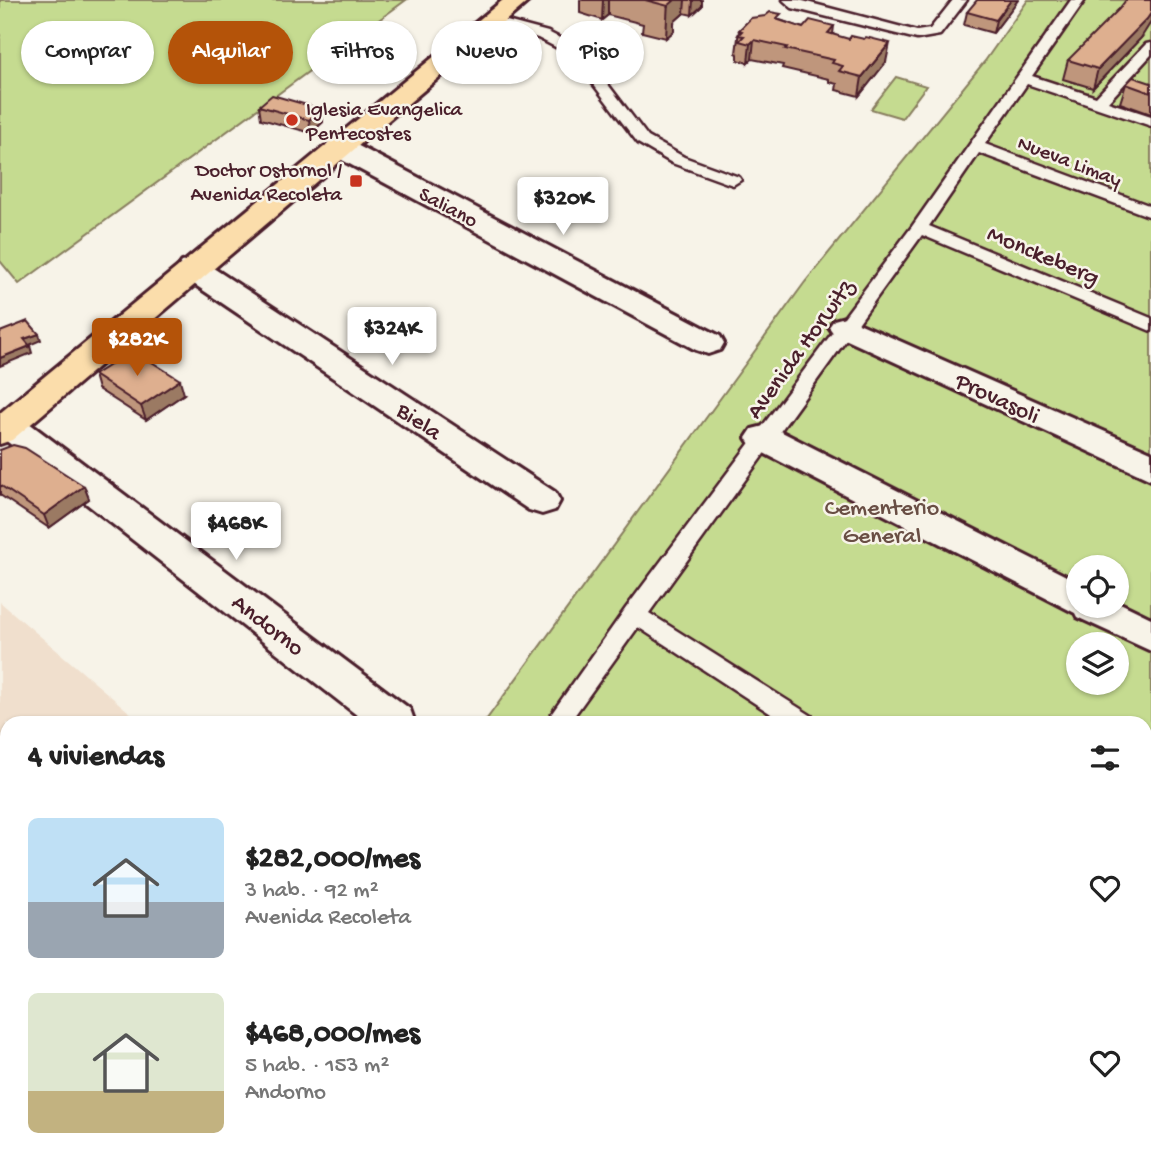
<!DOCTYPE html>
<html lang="es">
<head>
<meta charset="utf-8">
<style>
  :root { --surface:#fff; --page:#f6f6f6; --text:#222; --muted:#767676; --accent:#b45309 }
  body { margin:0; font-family:"Gochi Hand",sans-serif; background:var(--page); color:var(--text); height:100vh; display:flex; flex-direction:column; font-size:26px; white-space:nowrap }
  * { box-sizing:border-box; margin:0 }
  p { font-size:23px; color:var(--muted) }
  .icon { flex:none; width:38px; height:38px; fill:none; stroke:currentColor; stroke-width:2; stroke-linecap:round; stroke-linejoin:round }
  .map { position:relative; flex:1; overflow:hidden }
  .details { position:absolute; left:0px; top:716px; width:1152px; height:450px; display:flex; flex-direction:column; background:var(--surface); border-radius:21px 21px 0 0; box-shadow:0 2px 5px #0004 }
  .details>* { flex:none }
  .hud { position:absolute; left:21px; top:21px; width:700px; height:63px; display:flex; gap:14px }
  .buttons { position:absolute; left:1066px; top:555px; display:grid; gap:14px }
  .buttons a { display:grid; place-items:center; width:63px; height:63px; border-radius:50%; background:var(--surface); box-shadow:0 2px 5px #0004; font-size:35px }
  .price { position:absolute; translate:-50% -60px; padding:0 16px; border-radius:7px; background:#fff; color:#222; font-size:23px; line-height:46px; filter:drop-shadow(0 2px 4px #0008) }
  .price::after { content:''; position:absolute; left:50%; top:42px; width:21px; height:16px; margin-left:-10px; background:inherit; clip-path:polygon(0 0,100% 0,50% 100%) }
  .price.active { background:var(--accent); color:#fff }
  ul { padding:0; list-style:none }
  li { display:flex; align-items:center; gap:21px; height:175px; padding:0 28px }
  li span { display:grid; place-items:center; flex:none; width:196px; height:140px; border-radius:10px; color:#555 }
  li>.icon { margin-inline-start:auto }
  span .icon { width:84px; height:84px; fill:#fffc; stroke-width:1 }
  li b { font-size:30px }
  h2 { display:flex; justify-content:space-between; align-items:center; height:84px; padding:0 28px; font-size:30px }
  .tag { padding:0 24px; border-radius:32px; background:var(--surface); box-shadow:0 2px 5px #0004; font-size:24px; line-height:63px }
  .tag.active { background:var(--accent); color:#fff }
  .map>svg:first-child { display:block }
  .built { fill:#f0dfcd }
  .green { fill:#c5db90; stroke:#887d5e; stroke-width:2; fill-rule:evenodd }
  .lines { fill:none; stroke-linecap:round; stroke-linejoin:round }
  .lane-casing { stroke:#4a1f2b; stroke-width:5 }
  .street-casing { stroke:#4a1f2b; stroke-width:6 }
  .primary-casing { stroke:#4a1f2b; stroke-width:6 }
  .lane { fill:#f7f3e8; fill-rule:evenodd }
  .street { fill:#f7f3e8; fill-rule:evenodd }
  .primary { fill:#fbddab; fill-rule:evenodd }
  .wall { fill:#bf967b; stroke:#4a1f2b; stroke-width:2 }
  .shaded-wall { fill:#9b7a64; stroke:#4a1f2b; stroke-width:2 }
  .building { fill:#deaf8f; stroke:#4a1f2b; stroke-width:2 }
  .poi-dot { fill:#c8321e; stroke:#f7f3e8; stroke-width:2.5 }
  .labels { text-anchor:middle; stroke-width:5; stroke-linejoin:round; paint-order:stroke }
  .far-poi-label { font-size:21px; fill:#4a1f2b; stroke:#f7f3e8; text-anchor:start }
  .far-street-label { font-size:21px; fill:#4a1f2b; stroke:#f7f3e8 }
  .street-label { font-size:24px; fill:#4a1f2b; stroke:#f7f3e8 }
  .park-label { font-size:24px; fill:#694e44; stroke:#f7f3e8 }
</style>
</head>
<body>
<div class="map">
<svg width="1151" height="1165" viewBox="0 0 1151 1165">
  <rect width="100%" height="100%" fill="#f7f3e8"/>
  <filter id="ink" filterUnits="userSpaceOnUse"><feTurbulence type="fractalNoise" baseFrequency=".0143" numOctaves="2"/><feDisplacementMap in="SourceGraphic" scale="14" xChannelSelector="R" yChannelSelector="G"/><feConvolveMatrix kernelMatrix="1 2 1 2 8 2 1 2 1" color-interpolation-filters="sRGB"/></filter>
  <g filter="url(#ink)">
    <g class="built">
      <polygon points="0,602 142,723 7,723 7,810 0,804"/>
      <polygon points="0,876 7,883 7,1158 282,1158 289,1165 0,1165"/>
      <polygon points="682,1158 689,1165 380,1165 373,1159"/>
    </g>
    <g class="green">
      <polygon points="0,0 406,0 19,284 0,261"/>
      <path d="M1028,0h123v1165h-463l-8,-6 464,-1v-435h-660l321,-441 180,-221zM1078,567h38v39h-38zM1078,644h38v38h-38z"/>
      <polygon points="896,77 926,86 902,118 871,109"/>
    </g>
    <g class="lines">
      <defs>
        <g id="lane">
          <polygon points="783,0 799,0 917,31 930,29 953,0 967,0 940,35 917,39 792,8"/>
          <polygon points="1071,0 1085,0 1032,76 1096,97 1146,44 1151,43 1151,55 1108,102 1151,116 1151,126 1027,84 985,144 1151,206 1151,217 979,153 929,226 1151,318 1151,331 922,235 649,613 812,716 815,723 785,723 638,627 569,723 545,723 626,608 913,225"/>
          <polygon points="492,17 548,32 581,49 648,137 684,157 739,177 741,180 733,185 727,183 672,163 638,143 571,55 538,38 487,24 485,21"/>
          <polygon points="1144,930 1151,933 1151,958 1144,955"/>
          <polygon points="746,1158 780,1158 782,1165 749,1165"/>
          <polygon points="848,1158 878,1158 875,1165 846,1165"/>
        </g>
        <g id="street">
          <polygon points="339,139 349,141 720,336 724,343 720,350 708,354 696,350 329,153 325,147 329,141"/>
          <polygon points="193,260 204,262 555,492 560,501 555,510 542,514 529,510 182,276 177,269 182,262"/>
          <polygon points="845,317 1151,452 1151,480 834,334 829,327 834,320"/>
          <polygon points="9,413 21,417 410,709 415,723 367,723 0,436 0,416"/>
          <polygon points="764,426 776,429 1078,582 1078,606 1116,606 1116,601 1151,618 1151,651 1077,617 1075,613 752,447 746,438 752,429"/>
          <polygon points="0,811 7,813 7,856 0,854"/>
          <polygon points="311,1158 367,1158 370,1165 314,1165"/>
        </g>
        <polygon id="primary" points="503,0 530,0 12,440 0,444 0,413"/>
      </defs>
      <use href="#lane" class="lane-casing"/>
      <use href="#street" class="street-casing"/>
      <use href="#primary" class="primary-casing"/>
      <use href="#lane" class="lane"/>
      <use href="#street" class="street"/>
      <use href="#primary" class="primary"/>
    </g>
    <g class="wall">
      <polygon points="580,0 702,0 702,6 692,15 684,13 674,22 674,31 666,38 642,32 643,24 608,15 602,20 580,13"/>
      <polygon points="1018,0 993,33 964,25 967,12"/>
      <polygon points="780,20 803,28 834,26 833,34 886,62 859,96 836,90 837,84 829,82 829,79 782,68 783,65 752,59 748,63 738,60 738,54 736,53 739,30"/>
      <polygon points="1141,38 1093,88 1063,79 1068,60"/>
      <polygon points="1151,83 1151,114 1120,103 1126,84"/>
      <polygon points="259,106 321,109 323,122 311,133 261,119"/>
      <polygon points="94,375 184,394 146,420 98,389"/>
      <polygon points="0,450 84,486 89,499 49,528 0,495"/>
    </g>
    <g class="shaded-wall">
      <polygon points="603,0 608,0 608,15 602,20"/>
      <polygon points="668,0 685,0 684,13 674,22 674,31 666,38"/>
      <polygon points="693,0 702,0 702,6 692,15"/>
      <polygon points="1011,0 1018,0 993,33 996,20"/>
      <polygon points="1151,13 1151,22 1141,38 1093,88 1098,69"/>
      <polygon points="754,40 752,59 748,63 750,44"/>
      <polygon points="890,43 886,62 859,96 862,77"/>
      <polygon points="321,109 323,122 311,133 309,120"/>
      <polygon points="39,334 41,340 27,346 24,339"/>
      <polygon points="30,346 32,353 0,366 0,358"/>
      <polygon points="180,380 184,394 146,420 141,406"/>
      <polygon points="84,486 89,499 49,528 44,515"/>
    </g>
    <g class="building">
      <polygon points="645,0 675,0 668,6"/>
      <polygon points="977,0 1011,0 996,20 967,12"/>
      <polygon points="1126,0 1151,0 1151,13 1147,19 1098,69 1068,60 1119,9"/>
      <polygon points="770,12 781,14 776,19 803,28 810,20 834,26 828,33 849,39 851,36 864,39 866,37 890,43 862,77 839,71 843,66 832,63 834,60 785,49 787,47 754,40 750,44 739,41 744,36 738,35 742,31 739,30 751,18 765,16"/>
      <polygon points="1133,77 1151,83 1151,93 1126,84"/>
      <polygon points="272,95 321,109 309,120 259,106"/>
      <polygon points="28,321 39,334 24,339 30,346 0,358 0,332"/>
      <polygon points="133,350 180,380 141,406 94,375"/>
      <polygon points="13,445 25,448 84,486 44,515 0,485 0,450"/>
    </g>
  </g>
  <g class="poi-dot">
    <circle cx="292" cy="120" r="7"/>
    <rect x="349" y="174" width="14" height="14" rx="3.5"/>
  </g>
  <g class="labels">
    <g class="far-poi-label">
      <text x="306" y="115">Iglesia Evangelica<tspan x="306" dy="24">Pentecostes</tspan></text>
      <text x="342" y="176" text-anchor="end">Doctor Ostornol /<tspan x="342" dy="24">Avenida Recoleta</tspan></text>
    </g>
    <g class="far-street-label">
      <text transform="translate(1070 160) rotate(21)" y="7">Nueva Limay</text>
      <text transform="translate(449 206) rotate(28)" y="7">Saliano</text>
    </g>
    <g class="street-label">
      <text transform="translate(1044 254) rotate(23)" y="8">Monckeberg</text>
      <text transform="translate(799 348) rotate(-54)" y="8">Avenida Horwitz</text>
      <text transform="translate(998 397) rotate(25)" y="8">Provasoli</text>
      <text transform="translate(420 420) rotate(34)" y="8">Biela</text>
      <text transform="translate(269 624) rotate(38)" y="8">Andorno</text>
    </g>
    <g class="park-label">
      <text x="882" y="514">Cementerio<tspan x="882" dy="28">General</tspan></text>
    </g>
  </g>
</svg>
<div class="buttons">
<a><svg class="icon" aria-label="locate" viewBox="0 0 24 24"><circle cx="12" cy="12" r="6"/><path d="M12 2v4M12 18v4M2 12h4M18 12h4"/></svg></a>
<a><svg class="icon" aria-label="layers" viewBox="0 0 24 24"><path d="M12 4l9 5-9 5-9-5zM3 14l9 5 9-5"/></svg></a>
</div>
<b class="price" style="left:563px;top:237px">$320K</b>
<b class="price" style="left:392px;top:367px">$324K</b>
<b class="price active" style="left:137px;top:378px">$282K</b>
<b class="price" style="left:236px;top:562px">$468K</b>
<div class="hud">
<a class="tag">Comprar</a>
<a class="tag active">Alquilar</a>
<a class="tag">Filtros</a>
<a class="tag">Nuevo</a>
<a class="tag">Piso</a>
</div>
<section class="details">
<h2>4 viviendas<svg class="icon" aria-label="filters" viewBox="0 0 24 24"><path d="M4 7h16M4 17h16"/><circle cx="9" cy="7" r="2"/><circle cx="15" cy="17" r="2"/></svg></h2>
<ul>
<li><span style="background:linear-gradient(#bfe0f5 60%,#9aa5b1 0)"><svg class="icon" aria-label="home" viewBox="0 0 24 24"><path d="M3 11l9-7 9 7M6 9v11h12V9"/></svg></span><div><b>$282,000/mes</b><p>3 hab. · 92 m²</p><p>Avenida Recoleta</p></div><svg class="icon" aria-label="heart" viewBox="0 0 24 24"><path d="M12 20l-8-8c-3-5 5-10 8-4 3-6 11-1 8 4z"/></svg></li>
<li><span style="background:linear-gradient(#dfe7d0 70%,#c2b280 0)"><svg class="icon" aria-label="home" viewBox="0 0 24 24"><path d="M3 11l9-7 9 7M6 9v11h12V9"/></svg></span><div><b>$468,000/mes</b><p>5 hab. · 153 m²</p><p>Andorno</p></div><svg class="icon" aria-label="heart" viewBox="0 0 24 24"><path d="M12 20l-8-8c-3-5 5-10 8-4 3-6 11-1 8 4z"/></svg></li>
</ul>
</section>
</div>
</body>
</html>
